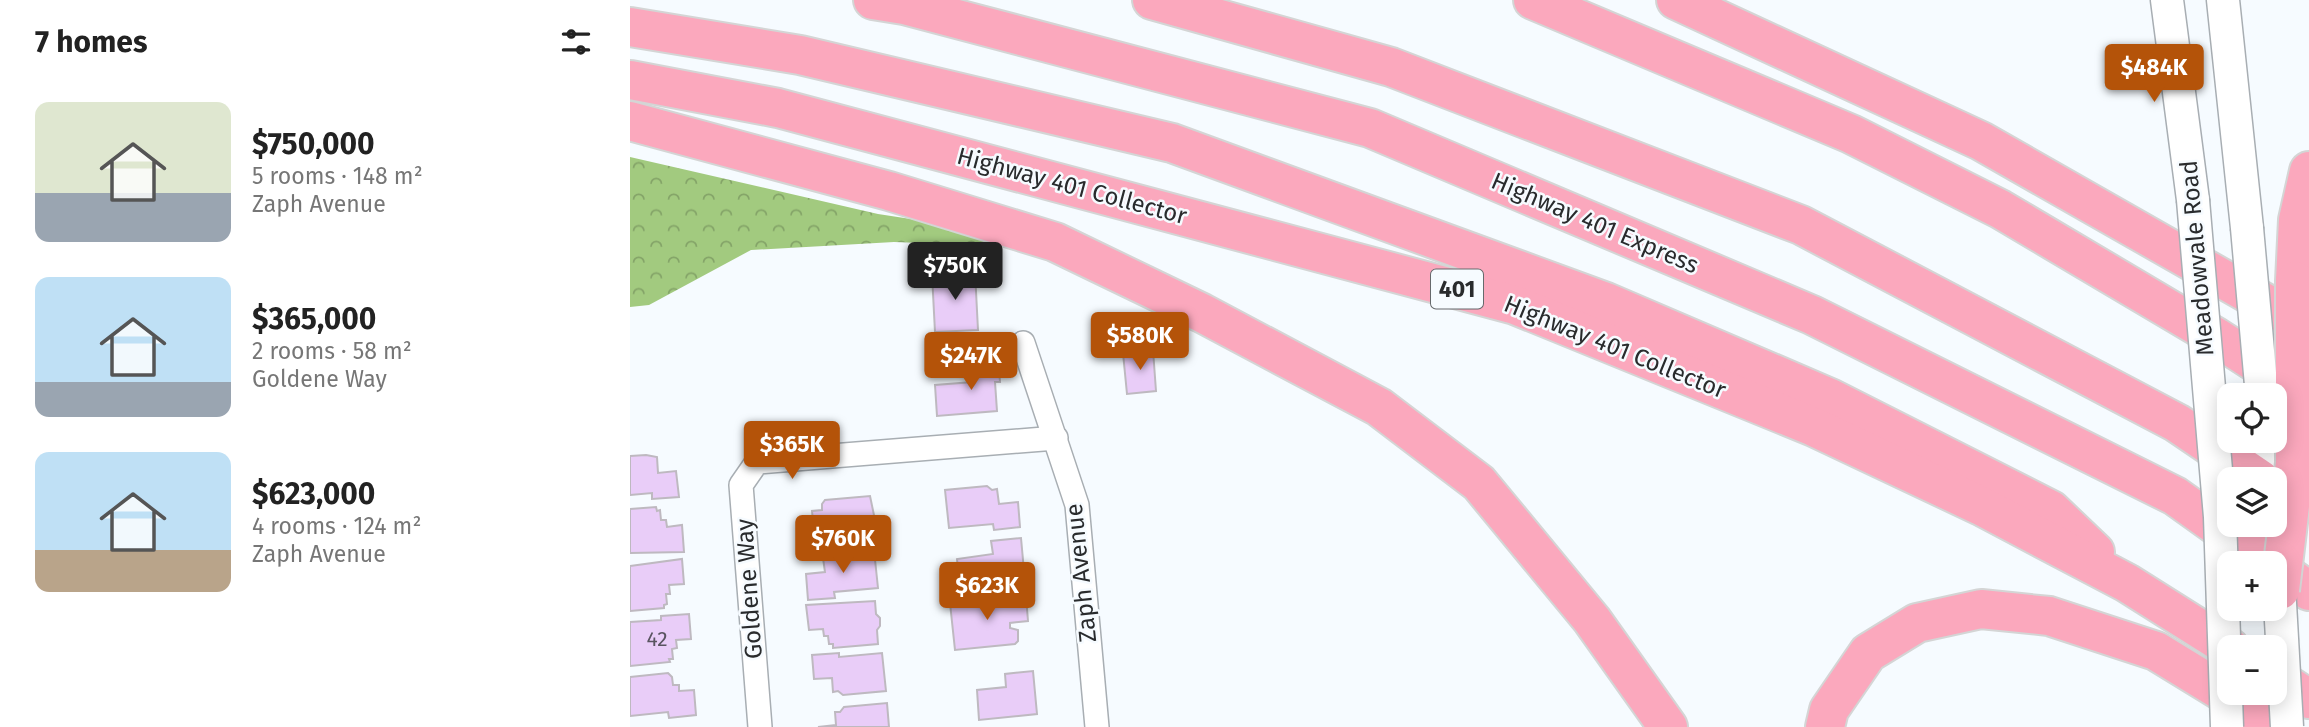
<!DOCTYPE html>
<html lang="en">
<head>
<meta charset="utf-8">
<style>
  :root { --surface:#fff; --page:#f2f2f2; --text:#222; --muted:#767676; --accent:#b45309 }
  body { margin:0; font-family:"Fira Sans",sans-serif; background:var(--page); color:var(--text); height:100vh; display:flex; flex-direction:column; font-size:26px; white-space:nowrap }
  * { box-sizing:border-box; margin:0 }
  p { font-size:23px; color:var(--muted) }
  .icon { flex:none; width:38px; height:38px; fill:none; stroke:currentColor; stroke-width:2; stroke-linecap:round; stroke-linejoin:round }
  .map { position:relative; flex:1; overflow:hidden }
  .side { display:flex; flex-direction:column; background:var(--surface); width:630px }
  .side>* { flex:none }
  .controls { position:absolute; left:1587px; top:383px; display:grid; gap:14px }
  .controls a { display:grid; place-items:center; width:70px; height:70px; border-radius:14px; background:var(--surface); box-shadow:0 4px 18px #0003; font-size:35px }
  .price { position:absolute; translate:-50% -60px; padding:0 16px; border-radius:7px; background:var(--accent); color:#fff; font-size:23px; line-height:46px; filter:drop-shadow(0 2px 4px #0008) }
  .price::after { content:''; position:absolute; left:50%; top:42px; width:21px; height:16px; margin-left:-10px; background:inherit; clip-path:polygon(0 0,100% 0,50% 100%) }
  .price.active { background:#222; color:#fff }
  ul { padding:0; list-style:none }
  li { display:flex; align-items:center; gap:21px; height:175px; padding:0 35px }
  li span { display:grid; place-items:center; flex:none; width:196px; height:140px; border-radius:14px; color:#555 }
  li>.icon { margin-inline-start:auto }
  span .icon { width:84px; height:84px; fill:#fffc; stroke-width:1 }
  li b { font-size:30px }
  h2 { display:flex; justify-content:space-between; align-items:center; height:84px; padding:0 35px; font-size:30px }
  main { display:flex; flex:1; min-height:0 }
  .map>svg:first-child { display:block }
  .forest { fill:url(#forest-crowns) }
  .building { fill:#e9cdf8; stroke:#beb9c0; stroke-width:2 }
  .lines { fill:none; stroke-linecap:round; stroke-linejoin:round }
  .minor-casing { stroke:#a8aeb3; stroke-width:26 }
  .secondary-casing { stroke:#a8aeb3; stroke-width:35 }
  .motorway-casing { stroke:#d4d5d5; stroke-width:42 }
  .minor { stroke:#fff; stroke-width:23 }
  .secondary { stroke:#fff; stroke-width:32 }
  .motorway { stroke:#fba8bd; stroke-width:38 }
  .secondary-bridge-casing { stroke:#a8aeb3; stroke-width:35; stroke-linecap:butt }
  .motorway-bridge-casing { stroke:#d4d5d5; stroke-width:42; stroke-linecap:butt }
  .secondary-bridge { stroke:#fff; stroke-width:32 }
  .motorway-bridge { stroke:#fba8bd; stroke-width:38 }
  .labels { text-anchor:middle; stroke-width:5; stroke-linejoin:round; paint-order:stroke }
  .number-label { font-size:21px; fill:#595460 }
  .shield { fill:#f6fbff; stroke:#66696c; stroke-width:2 }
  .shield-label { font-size:23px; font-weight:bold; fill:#292b2d }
  .street-label { font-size:24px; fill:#292b2d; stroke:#f6fbff }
</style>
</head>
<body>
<main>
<section class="side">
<h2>7 homes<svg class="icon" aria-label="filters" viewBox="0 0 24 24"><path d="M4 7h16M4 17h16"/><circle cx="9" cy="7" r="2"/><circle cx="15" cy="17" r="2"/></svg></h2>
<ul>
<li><span style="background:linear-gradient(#dfe7d0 65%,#9aa5b1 0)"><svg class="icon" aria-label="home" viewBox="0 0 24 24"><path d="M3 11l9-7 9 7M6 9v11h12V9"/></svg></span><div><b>$750,000</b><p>5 rooms · 148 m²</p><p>Zaph Avenue</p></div></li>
<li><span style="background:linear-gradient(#bfe0f5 75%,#9aa5b1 0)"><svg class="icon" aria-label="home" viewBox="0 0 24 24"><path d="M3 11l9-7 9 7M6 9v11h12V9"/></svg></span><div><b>$365,000</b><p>2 rooms · 58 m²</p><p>Goldene Way</p></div></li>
<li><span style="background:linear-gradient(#bfe0f5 70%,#b9a48a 0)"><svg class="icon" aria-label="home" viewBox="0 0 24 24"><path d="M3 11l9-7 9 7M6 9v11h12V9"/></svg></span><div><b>$623,000</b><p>4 rooms · 124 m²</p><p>Zaph Avenue</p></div></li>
</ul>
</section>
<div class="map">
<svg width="1679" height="727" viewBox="0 0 1679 727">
  <defs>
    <pattern id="forest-crowns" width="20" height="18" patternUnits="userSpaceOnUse" patternTransform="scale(1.75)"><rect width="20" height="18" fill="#a2ca7f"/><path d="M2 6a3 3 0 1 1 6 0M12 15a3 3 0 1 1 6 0" fill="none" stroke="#84a468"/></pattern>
  </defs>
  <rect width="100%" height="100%" fill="#f6fbff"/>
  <polygon class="forest" points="0,157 248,214 307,223 426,248 264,242 121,250 19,305 0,307"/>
  <g class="building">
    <polygon points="345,272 348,330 305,332 302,274"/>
    <polygon points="523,350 526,391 497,394 493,353"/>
    <polygon points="368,359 370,382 365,382 367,411 307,416 305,385 343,382 341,361"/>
    <polygon points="16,455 27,457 28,473 46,471 49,497 22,499 22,493 0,495 0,456"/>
    <polygon points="357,486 362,490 367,489 369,504 388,502 390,527 364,530 363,524 319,528 315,490"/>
    <polygon points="240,496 245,520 243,522 244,536 197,540 197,546 171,549 169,522 183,521 182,511 192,510 192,504 195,500"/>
    <polygon points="26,507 27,511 30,510 31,520 36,520 37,527 52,525 54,552 0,553 0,509"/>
    <polygon points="391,538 395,582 330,588 327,559 363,554 361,541"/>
    <polygon points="244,550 248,588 204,592 205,598 178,600 176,574 195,572 193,558 198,557 202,553"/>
    <polygon points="52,559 54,584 39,585 40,594 36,594 37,604 34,605 34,608 0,611 0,566"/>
    <polygon points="396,596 398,621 380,623 380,628 388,630 388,641 385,644 325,650 320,603"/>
    <polygon points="245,601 246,614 250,618 250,626 247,630 248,644 203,648 203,644 199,644 198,636 194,636 193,629 179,630 176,605"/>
    <polygon points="59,614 61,639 46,640 47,648 42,649 43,659 39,659 40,662 0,666 0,622 31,620 31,616"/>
    <polygon points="209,653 209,657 252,653 256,691 213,695 208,691 203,692 202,678 184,679 182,655"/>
    <polygon points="403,671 407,714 349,720 347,690 376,687 375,674"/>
    <polygon points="38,673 42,677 43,685 49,685 49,691 64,690 66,715 39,718 38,712 0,716 0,677"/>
    <polygon points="257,703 259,727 188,727 206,725 205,712 210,712 214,707"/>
  </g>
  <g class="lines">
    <defs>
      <g id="minor">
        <polyline points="393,343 447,505 467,727"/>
        <polyline points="130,727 111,485 127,462 426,438"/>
      </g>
      <g id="secondary">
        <polyline points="1537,0 1563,200"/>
        <polyline points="1593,0 1617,228"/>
        <polyline points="1636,441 1640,480"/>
      </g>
      <g id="motorway">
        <polyline points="243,0 274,5 740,128 1182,315 1545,496 1640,564"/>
        <polyline points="522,0 761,67 1171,225 1547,423 1631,480"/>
        <polyline points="903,0 1221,134 1370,209 1586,337 1657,383"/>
        <polyline points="1046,0 1351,141 1679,328"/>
        <polyline points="0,27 170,55 542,143 976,302 1200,398 1421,510 1465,552"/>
        <polyline points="0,80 148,108 885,305 1184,427 1351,506 1497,583 1600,648"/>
        <polyline points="0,121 259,191 425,242 572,313 749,407 849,483 962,620 1038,727"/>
        <polyline points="1665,281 1668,220 1679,171"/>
        <polyline points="1645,567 1679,591"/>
        <polyline points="1645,677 1679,699"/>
        <polyline points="1195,727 1199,710 1238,653 1287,623 1351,609 1419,616 1526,651 1650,727"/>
      </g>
    </defs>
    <use href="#minor" class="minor-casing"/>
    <use href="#secondary" class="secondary-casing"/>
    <use href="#motorway" class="motorway-casing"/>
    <use href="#minor" class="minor"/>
    <use href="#secondary" class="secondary"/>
    <use href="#motorway" class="motorway"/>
    <defs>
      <g id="secondary-bridge">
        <polyline points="1563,200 1590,517 1597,727"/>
        <polyline points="1617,228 1632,396"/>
        <polyline points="1648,568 1657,727"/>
      </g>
      <polyline id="motorway-bridge" points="1650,590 1665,463 1665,281"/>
    </defs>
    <use href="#secondary-bridge" class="secondary-bridge-casing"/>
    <use href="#motorway-bridge" class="motorway-bridge-casing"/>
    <use href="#secondary-bridge" class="secondary-bridge"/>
    <use href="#motorway-bridge" class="motorway-bridge"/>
  </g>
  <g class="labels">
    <g class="number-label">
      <text x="27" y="646">42</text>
    </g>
    <rect class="shield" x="801" y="269.5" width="52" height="39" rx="5"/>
    <g class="shield-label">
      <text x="827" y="297">401</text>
    </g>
    <g class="street-label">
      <text transform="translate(442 186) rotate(15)" y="8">Highway 401 Collector</text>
      <text transform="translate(965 223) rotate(23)" y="8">Highway 401 Express</text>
      <text transform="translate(1567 258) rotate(-95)" y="8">Meadowvale Road</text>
      <text transform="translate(985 347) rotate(22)" y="8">Highway 401 Collector</text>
      <text transform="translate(451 573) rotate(-96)" y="8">Zaph Avenue</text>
      <text transform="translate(119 589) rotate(-94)" y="8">Goldene Way</text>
    </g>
  </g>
</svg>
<div class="controls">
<a><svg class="icon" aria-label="locate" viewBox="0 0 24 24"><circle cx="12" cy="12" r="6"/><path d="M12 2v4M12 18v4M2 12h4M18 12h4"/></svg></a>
<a><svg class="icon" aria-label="layers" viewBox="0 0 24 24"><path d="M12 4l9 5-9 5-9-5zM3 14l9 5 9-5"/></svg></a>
<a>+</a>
<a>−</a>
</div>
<b class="price" style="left:1524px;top:104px">$484K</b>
<b class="price active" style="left:325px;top:302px">$750K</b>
<b class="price" style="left:510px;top:372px">$580K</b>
<b class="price" style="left:341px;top:392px">$247K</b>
<b class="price" style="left:162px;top:481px">$365K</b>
<b class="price" style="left:213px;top:575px">$760K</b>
<b class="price" style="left:357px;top:622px">$623K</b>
</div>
</main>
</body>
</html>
